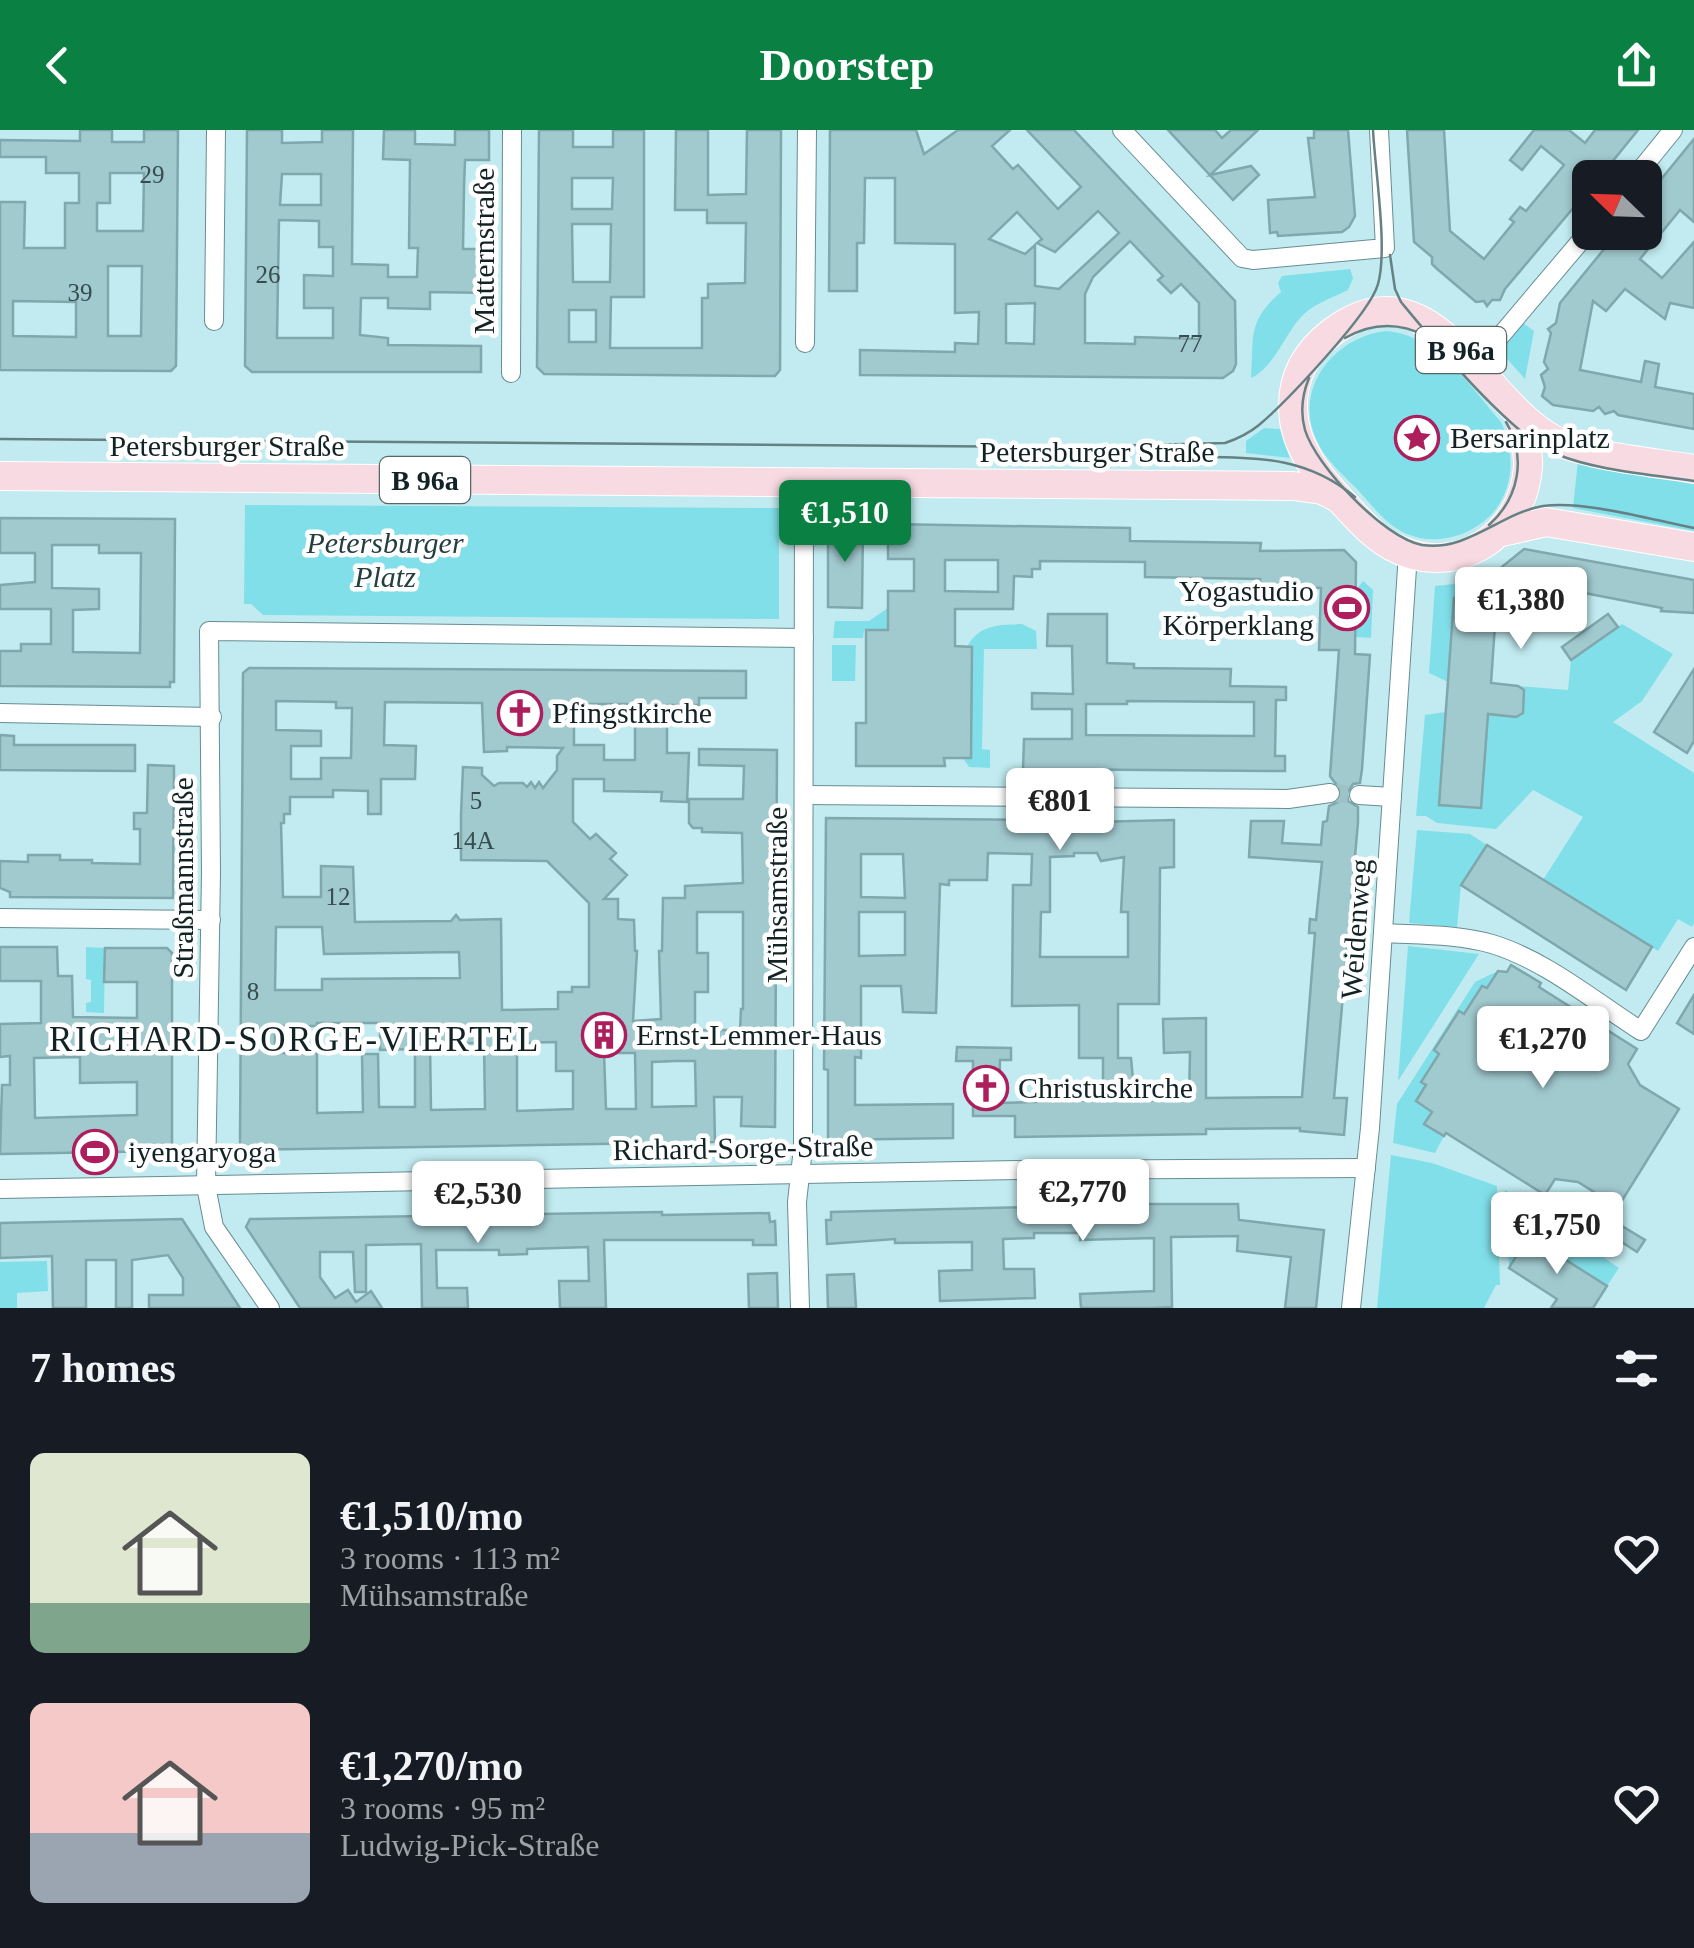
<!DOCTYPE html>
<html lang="en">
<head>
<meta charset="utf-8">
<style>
  :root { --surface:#171b24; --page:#20242c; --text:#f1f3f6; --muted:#9ea1a6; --accent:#0b8043 }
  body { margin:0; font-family:Georgia,serif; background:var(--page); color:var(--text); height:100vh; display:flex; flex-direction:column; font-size:38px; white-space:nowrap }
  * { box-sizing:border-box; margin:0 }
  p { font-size:32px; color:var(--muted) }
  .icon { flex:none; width:55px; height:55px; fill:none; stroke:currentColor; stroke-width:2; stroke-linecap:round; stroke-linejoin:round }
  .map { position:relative; height:1178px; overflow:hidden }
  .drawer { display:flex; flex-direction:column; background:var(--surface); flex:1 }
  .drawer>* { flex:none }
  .needle { width:65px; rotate:293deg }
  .tools { position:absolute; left:1572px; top:30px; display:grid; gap:20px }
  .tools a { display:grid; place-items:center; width:90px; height:90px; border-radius:15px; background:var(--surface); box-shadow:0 2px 8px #0004; font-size:50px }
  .price { position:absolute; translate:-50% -85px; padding:0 22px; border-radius:10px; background:#fff; color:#222; font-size:32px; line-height:65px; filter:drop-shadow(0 2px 5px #0008) }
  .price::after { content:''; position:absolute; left:50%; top:60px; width:30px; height:22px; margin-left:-15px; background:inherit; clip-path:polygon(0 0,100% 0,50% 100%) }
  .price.selected { background:var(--accent); color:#fff }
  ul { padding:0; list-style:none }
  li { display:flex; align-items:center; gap:30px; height:250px; padding:0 30px }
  li span { display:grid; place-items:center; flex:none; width:280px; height:200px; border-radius:15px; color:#555 }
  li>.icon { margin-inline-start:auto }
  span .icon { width:120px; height:120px; fill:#fffc; stroke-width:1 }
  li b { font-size:42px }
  h2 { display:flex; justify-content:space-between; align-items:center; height:120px; padding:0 30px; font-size:42px }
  header { display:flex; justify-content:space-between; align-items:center; height:130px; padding:0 30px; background:var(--accent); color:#fff; font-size:45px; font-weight:600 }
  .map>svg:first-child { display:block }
  .green { fill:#81dfe9 }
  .building { fill:#a1cacf; stroke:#7fa7ac; stroke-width:2.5; fill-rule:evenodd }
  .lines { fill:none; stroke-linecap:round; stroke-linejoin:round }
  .street-tunnel { stroke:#9ec3c7; stroke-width:18; stroke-dasharray:18 9; stroke-linecap:butt }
  .street-casing { stroke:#668d92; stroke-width:20 }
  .primary-casing { stroke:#fff; stroke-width:30 }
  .street { stroke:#fff; stroke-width:18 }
  .primary { stroke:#f8dae2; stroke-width:28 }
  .tram { stroke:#658184; stroke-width:2.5 }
  .labels { text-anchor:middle; stroke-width:9; stroke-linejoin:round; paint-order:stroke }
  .number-label { font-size:25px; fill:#364d50 }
  .shield { fill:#fff; stroke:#5a6566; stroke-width:2.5 }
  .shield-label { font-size:28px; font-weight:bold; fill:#132325 }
  .street-label { font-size:30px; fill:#132325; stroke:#fff }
  .poi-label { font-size:30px; fill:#132325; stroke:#fff; text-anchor:start }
  .park-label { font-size:30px; font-style:italic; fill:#253e40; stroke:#fff }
  .quarter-label { font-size:35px; letter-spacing:2.5px; fill:#132325; stroke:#fff }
</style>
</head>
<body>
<header><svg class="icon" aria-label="back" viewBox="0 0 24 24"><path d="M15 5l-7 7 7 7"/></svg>Doorstep<svg class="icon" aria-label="share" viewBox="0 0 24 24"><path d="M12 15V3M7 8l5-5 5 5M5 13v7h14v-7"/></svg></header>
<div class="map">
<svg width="1694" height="1178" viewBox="0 0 1694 1178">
  <rect width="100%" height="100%" fill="#c1ebf0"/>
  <g class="green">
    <path d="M1350,139l3,9 -5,12c-14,7 -32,13 -44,24 -19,18 -29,53 -53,64 3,-43 -4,-56 30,-86l-3,-9 4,-7z"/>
    <polygon points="1523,193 1534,201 1525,249 1501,222"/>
    <path d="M1386,201c51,4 84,55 115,91 13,29 14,61 -5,87 -20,26 -59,38 -89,25 -21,-9 -36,-30 -51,-46 -14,-14 -31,-29 -39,-47 -25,-52 17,-104 69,-110z"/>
    <polygon points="1264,298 1280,299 1290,328 1246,323 1246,311"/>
    <polygon points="1578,330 1694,348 1694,401 1573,378"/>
    <polygon points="245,375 779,378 779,489 263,485 251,474 244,474"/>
    <polygon points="1363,451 1373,460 1371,508 1356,507 1356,460"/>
    <polygon points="1481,451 1454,469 1448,552 1429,543 1435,456"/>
    <polygon points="888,478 945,500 864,500 863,508 833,508 835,491 869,491"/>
    <path d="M1022,494l14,7 1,18h-53l-2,100 8,1v18l-21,-1 -7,-10h9l1,-109 -5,-1c12,-23 32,-22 55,-23z"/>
    <polygon points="1622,494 1673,524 1642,571 1613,592 1694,643 1694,793 1692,797 1678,789 1658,821 1543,750 1583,687 1533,660 1496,699 1437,693 1426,686 1416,686 1425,585 1446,582 1439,674 1481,678 1488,584 1516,587 1522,583 1524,560 1518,556 1568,560 1571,530"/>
    <polygon points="832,515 856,515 855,551 832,551"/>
    <polygon points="1417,700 1470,704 1487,715 1461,755 1457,797 1409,793"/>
    <polygon points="1408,816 1479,824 1398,951"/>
    <polygon points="86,817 105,818 104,883 86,882 86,873 91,872 91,850 86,849"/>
    <polygon points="1498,841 1487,858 1482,856 1464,884 1459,881 1435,920 1439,924 1421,951 1426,955 1416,971 1432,982 1424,994 1444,1006 1435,1023 1393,1013 1397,974 1475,852"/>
    <polygon points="1391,1025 1432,1033 1497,1056 1500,1155 1496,1155 1484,1178 1377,1178"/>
    <polygon points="1505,1060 1619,1138 1607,1156 1529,1106 1509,1138"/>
    <polygon points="47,1131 48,1161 17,1163 17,1178 0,1178 0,1132"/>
  </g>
  <g class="building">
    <path d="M80,0h32v12h32v-12h34l-2,236 -5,5 -171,-1v-168h25l-1,46h41v-45h14v-30h-33v-16h-46v-17l80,1zM110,43h34l-1,58h-46v-28h13zM108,136h34l-1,70h-33zM13,171l63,1v35l-63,-1z"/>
    <path d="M247,0h35v13l40,-1v-12h31l-1,134 36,1v12h29l1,-29h-9l1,-88 -27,-1 1,-29h31v14l40,1v-15h34v30h-24l-1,28 -1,61h26v44l-59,-1v17l-42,-1v-10h-27l-1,37 28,3v7l93,1v26h-229l-7,-6zM282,44h39v31h-41zM279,90l40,1v26h14v29l-29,-1v33h29v30h-56z"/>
    <path d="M539,0h34v17h40v-17h31v167h-33l-1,51h92v-50h6v-14l37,-1 1,-60h-39v-13h-32l1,-80h32v65l38,-1 1,-64h34l-1,240 -5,6 -231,-2 -7,-7zM572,48h41l-1,31h-40zM572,94h39l-1,58h-37zM569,180h27v32h-27z"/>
    <path d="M830,0h86l8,24 34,-24h52l-18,16 21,23 5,-4 40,44 23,-22 -54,-57h47l161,171 1,63 -3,7 -10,7 -363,-3v-25l95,2v-9l23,1 1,-32 -24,1v-69l-60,-1v-65h-30l-1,65h-7v48h-28zM1098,81l21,22 -60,56 -24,-3v-41l-10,9 -36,-15 28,-27 25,27 -5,4 18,9zM1130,111l33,35 -5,4 13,13 10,-9 18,19v36l-64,-2v7l-50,-1v-49l8,-17zM1035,173l-1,41 -28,-1v-39z"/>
    <polygon points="1168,0 1215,0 1222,8 1231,0 1258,0 1210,45 1251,36 1259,45 1233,70"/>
    <polygon points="1314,0 1348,0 1355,86 1349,97 1342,102 1278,106 1277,102 1270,103 1268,70 1315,67 1308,8 1314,8"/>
    <polygon points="1407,0 1444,0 1450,101 1484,129 1514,92 1510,89 1520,77 1526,81 1564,35 1541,16 1522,40 1510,30 1534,0 1569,0 1585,13 1595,0 1638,0 1599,48 1590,48 1590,58 1505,159 1500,170 1492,170 1487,176 1484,171 1476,172 1436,138 1432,134 1432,127 1414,112"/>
    <polygon points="1694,9 1694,92 1680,80 1640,129 1662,148 1694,112 1694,178 1670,173 1665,189 1625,159 1606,181 1593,171 1580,240 1641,252 1645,231 1659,234 1655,257 1694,264 1694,299 1618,285 1614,281 1605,284 1599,277 1593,281 1553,275 1542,266 1545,257 1541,245 1548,239 1544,232 1551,203 1548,199 1556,193 1560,173 1618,102 1645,102 1645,69"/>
    <path d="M0,388l175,1 -1,163h-4v5l-170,-1v-35h21v-7h30v-35h-51v-24l35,-3v-29h-35zM52,415h47v8h42l-1,100 -67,-1v-42l26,-1v-20l-47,-1z"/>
    <polygon points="828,393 863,394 862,478 828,477"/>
    <path d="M888,394l242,4v13l131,2 -1,8 84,-1 12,12 -1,92 15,1 -8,114 -2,14 -7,1 -6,9 1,8 10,6v15l-24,276h13l-3,37 -44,-4v-3l-94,1v5l-191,3v-21h-42v-55h-17l1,-14 54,1v12h-11l-1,43 104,-3v-42h-24v-53l-67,1 1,-121h18l1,-31 -44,-1 -1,27h-38v5l-9,-1 -4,129 -33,-1 -2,-26h-40v72l-6,-1v48l98,-1v34l-125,2v-70l-4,-1 2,-251 224,2v3l124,-3v47l-14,1 -1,136h-41v54h13l4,43 54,-1 1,-48 -26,1 -1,-34 43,-1v80l96,-1 13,-164h-6l1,-14 6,1 6,-58 -73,-5 2,-36h33l-2,22 39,2 2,-23 4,-1 2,-15 9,-4 4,-10 -12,-16 9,-126h-20l2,-62 -61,-2v-7l-115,-2v-15l-105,-1v8h-8v8l-18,-1 -1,33h-58v37l17,1 -1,111h-27l1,8h-89v-43h10v-93h22v-39h26v-32h-26zM945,430h53v32l-53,-1zM1074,723h23l4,8 23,-4 -3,55h7v45h-88l1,-45h9v-55l24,-1zM861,724h42l2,44 -44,-1zM859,782h46v43l-46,1z"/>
    <polygon points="1524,419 1694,450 1694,483 1661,481 1662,478 1569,460 1568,464 1550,460 1550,456 1518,452 1497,466 1491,553 1518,556 1524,560 1523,583 1516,587 1488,584 1481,678 1439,675 1454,468 1482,453"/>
    <path d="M1048,484h59v49l27,1v4l97,1 -1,17 56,1v13h-10l-1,56h10v15l-262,-2 1,-30h48v-30h-40v-16l41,1 -1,-48h-25zM1127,571l127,1v34l-168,-1v-31h41z"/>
    <polygon points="1608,484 1618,497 1571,530 1562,517"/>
    <path d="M249,538l497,3v27h-47v7h-32v48h22l-2,49 -26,-1 1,-9 -58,-1v-12h-31v43l17,17 6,-5 20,19 -6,6 17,16 -23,24h14v20l16,1 1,31h2l-4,70 28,-2 -2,-68h3l1,-53h22v-12l58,-3 -1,-50 -40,-1v-4h-9l-4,-5v-24h54l1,-33 -45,-1v-16l78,1 -2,377 -34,-1 1,-29h-28l1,45 -469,8 -6,-6 3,-471zM276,571l60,1v6h16l-1,50h-30v21h-30v-33h30v-15l-45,-1zM385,572l97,1 2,49 23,-1v-4l56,1 -6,8v14l-14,18 -4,-6 -4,6 -4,-6 -4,5 -4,-4h-24l-5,3 -12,-11v-7l-19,-1 -2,48v45l86,1 42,42v84h-17v5h-14v17l-56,1 -1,-91 -41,1 -4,-5 -5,6 -96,1 -2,-55 -32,-1v31h-38l-2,-74h3v-9h6v-17h43v-7l35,1v23h13v-35h34l1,-33 -32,-1zM574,574h61v56h-31v-15h-30zM697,782h46v97h-2l-1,21h-45v-38h13v-39h-11zM276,797h46l2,27 135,-2 1,26 -138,1v11h-47zM317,893h63v27l35,-1v58h-36l-1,-53h-16l1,58 -46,1v-60h-42v-27h42zM556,912v29h17v38l-56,2v-68zM484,913l1,66 -54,1 -1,-66zM604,923h31l1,56h-30zM675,931h20l1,45 -44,1v-45z"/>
    <polygon points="1694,539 1694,611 1687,623 1654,602"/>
    <polygon points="0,605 14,606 14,615 135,615 135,641 0,640"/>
    <polygon points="148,635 174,636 173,768 10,767 10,762 0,758 0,731 28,732 28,725 60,725 60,730 92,730 92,733 140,734 140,699 134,699 134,683 147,683"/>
    <polygon points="1487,715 1652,817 1626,860 1461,755"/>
    <path d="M0,817h57l1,29h14l1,41 64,1v-36h-33l1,-34h62l5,5v192l-5,6 -167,3 2,-69h8v-29l-10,1v-33l41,-1v-42h-41zM80,927v26l57,-1v33l-102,3 -1,-60z"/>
    <polygon points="1511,835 1541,853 1539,857 1637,919 1628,934 1640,955 1679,979 1618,1077 1578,1052 1555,1049 1545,1065 1446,1003 1444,1006 1424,994 1432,982 1416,971 1426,955 1421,952 1439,924 1434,920 1459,881 1464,884 1482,856 1487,858 1498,841 1507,842"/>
    <polygon points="1694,865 1694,904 1677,893"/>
    <polygon points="1138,1074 1238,1074 1239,1090 1324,1100 1316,1178 1285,1178 1291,1127 1237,1121 1238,1106 1171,1107 1172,1177 1153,1178 1081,1178 1080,1164 1154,1161 1154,1108 1080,1110 1080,1103 1034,1103 1034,1108 1003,1109 1004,1139 1034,1139 1035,1168 940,1171 939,1141 972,1140 972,1112 895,1113 895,1109 827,1114 826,1090 831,1090 831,1082"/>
    <polygon points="662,1082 662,1085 769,1083 770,1092 775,1091 776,1115 753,1115 753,1110 604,1110 606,1178 560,1178 559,1151 589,1151 588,1117 527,1119 527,1124 499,1125 499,1120 436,1120 437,1158 467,1158 468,1178 422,1178 421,1114 366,1115 366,1162 355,1162 353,1122 320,1122 320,1147 335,1168 348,1160 356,1172 371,1161 382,1178 300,1178 246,1097 250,1089"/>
    <polygon points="182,1089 240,1178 149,1178 149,1165 183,1165 183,1148 168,1125 132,1130 132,1178 116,1178 116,1130 86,1130 86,1178 53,1178 52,1126 0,1128 0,1093"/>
    <polygon points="1622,1096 1645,1110 1637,1122 1614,1107"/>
    <polygon points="1528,1106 1607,1156 1593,1178 1551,1178 1557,1169 1509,1138"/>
    <polygon points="777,1143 778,1178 749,1178 748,1144"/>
    <polygon points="854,1144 856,1178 828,1178 827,1145"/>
  </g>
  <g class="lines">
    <polyline class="street-tunnel" points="1330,663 1359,665"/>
    <defs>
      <g id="street">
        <polyline points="1122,0 1242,128 1253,130 1385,118 1379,0"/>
        <polyline points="1634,48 1673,0"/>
        <polyline points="214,191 216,0"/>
        <polyline points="805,213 807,0"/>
        <polyline points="1475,236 1590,100"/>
        <polyline points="511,243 512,0"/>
        <polyline points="0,583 212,587"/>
        <polyline points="805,665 1288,669 1330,663"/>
        <polyline points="1359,665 1392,667"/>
        <polyline points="0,788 211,790"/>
        <path d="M1383,803c36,2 75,1 109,11 53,16 102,57 149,87l53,-84"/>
        <polyline points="0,1059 1023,1040 1366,1038"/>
        <polyline points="270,1178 214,1097 206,1056 211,742 209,501 804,508"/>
        <polyline points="800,1178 797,1072 803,1018 804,353"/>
        <polyline points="1351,1178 1370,998 1408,423"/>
      </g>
      <g id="primary">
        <path d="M1519,284c4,17 10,35 9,53 -5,69 -73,114 -137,79 -18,-10 -31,-25 -45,-40 -26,-27 -52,-58 -53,-97 -1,-33 13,-57 39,-77 99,-75 151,71 221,107 35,18 101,23 141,30"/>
        <polyline points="0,346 1293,356 1322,360 1338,368"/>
        <polyline points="1502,402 1546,392 1694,417"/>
      </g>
    </defs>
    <use href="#street" class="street-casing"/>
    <use href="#primary" class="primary-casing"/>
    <use href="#street" class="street"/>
    <use href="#primary" class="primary"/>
    <g class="tram">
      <path d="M1390,125l5,34 6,13c34,41 109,133 155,152 42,17 94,20 138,27"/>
      <path d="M1345,208c26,-15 54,-16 81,-2"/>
      <path d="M1309,248c-7,17 -9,34 -4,52 11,36 79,108 117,115 45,7 79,-32 121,-39 41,-6 109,14 151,22"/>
      <path d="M0,309l1063,8 162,-4c12,-4 23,-9 34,-18 26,-22 111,-111 119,-141 10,-35 -3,-114 -5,-154"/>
      <path d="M1205,327c57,0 105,2 150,40"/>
      <path d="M1489,395c30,-27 38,-68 17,-103"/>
    </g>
  </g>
  <defs>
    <symbol id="sight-ring" viewBox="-11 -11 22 22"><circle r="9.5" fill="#fff" stroke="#ad1f5c" stroke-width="1.5"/><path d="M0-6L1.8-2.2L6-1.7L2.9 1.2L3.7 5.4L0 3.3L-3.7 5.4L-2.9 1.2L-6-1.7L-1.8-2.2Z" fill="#ad1f5c"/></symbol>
    <symbol id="stadium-ring" viewBox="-11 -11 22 22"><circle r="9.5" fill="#fff" stroke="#ad1f5c" stroke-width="1.5"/><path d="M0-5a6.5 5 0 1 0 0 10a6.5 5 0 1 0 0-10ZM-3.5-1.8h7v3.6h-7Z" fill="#ad1f5c"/></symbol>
    <symbol id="church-ring" viewBox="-11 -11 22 22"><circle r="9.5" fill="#fff" stroke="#ad1f5c" stroke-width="1.5"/><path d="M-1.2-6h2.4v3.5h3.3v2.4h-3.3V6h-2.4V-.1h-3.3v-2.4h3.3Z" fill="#ad1f5c"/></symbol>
    <symbol id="building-ring" viewBox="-11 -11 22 22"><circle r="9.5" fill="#fff" stroke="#ad1f5c" stroke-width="1.5"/><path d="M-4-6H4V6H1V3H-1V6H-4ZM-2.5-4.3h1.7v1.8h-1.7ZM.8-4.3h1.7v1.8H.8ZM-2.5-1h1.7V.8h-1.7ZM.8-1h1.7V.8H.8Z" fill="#ad1f5c"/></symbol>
  </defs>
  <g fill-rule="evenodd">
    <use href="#sight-ring" x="1392" y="283" width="50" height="50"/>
    <use href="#stadium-ring" x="1322" y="453" width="50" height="50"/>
    <use href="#church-ring" x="495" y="558" width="50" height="50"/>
    <use href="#building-ring" x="579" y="880" width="50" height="50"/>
    <use href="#church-ring" x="961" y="933" width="50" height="50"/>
    <use href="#stadium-ring" x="70" y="997" width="50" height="50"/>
  </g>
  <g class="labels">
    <g class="number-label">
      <text x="152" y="53">29</text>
      <text x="268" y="153">26</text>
      <text x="80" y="171">39</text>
      <text x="1190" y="222">77</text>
      <text x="476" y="679">5</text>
      <text x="473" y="719">14A</text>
      <text x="338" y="775">12</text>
      <text x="253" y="870">8</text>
    </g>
    <g class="shield">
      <rect x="1416" y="197" width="90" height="46" rx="8"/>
      <rect x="380" y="327" width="90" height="46" rx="8"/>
    </g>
    <g class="shield-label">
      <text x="1461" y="230">B 96a</text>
      <text x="425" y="360">B 96a</text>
    </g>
    <g class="street-label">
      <text transform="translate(484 121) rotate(-90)" y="10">Matternstraße</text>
      <text x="227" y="326">Petersburger Straße</text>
      <text x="1097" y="332">Petersburger Straße</text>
      <text transform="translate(183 748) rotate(-90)" y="10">Straßmannstraße</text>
      <text transform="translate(777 765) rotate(-90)" y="10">Mühsamstraße</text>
      <text transform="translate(1356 799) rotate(-86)" y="10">Weidenweg</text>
      <text transform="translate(743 1018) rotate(-1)" y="10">Richard-Sorge-Straße</text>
    </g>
    <g class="poi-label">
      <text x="1450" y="318">Bersarinplatz</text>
      <text x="1314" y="471" text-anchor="end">Yogastudio<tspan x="1314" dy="34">Körperklang</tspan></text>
      <text x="552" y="593">Pfingstkirche</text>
      <text x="636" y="915">Ernst-Lemmer-Haus</text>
      <text x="1018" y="968">Christuskirche</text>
      <text x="128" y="1032">iyengaryoga</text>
    </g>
    <g class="park-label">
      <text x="385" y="423">Petersburger<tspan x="385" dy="34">Platz</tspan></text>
    </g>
    <g class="quarter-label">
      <text x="295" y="921">RICHARD-SORGE-VIERTEL</text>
    </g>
  </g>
</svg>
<div class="tools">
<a><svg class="needle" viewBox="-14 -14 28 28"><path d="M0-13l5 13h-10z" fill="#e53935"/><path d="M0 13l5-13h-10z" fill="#9ea1a6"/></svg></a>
</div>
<b class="price selected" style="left:845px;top:435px">€1,510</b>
<b class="price" style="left:1521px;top:522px">€1,380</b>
<b class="price" style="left:1060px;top:723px">€801</b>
<b class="price" style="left:1543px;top:961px">€1,270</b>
<b class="price" style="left:1083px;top:1114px">€2,770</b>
<b class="price" style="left:478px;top:1116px">€2,530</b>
<b class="price" style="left:1557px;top:1147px">€1,750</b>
</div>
<section class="drawer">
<h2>7 homes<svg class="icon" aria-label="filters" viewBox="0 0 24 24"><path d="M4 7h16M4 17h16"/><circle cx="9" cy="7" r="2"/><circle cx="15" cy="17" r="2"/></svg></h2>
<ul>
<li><span style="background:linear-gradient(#dfe7d0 75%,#7fa58c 0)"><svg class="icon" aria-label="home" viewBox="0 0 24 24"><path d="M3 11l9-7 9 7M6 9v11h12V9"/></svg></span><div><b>€1,510/mo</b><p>3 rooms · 113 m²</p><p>Mühsamstraße</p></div><svg class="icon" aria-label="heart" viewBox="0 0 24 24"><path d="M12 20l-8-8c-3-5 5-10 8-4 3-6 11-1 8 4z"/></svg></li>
<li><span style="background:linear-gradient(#f6c9c9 65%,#9aa5b1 0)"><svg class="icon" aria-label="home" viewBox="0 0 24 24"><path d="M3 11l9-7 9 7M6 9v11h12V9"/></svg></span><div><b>€1,270/mo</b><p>3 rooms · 95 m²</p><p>Ludwig-Pick-Straße</p></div><svg class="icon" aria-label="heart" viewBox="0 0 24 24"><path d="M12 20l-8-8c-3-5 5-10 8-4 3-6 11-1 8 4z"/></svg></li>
</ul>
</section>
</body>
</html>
